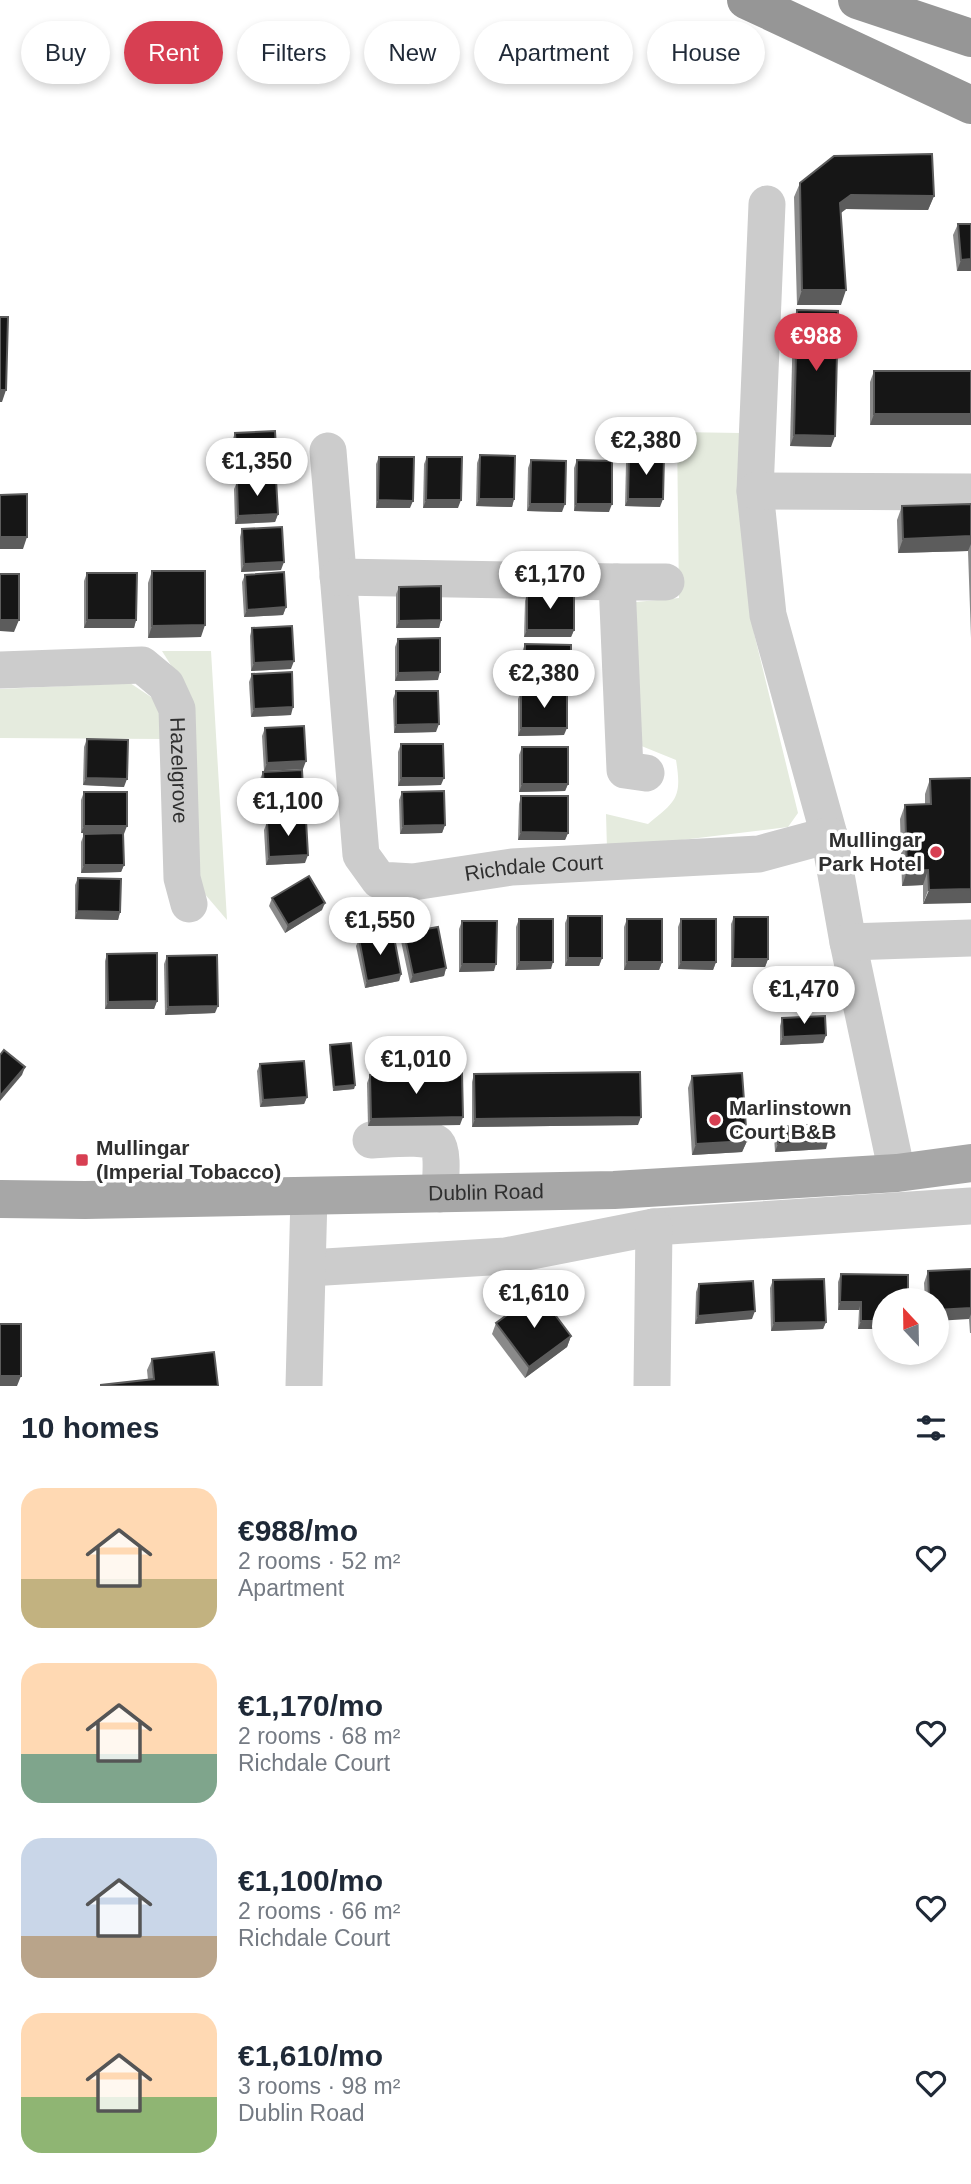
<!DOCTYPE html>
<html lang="en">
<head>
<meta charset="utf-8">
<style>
  :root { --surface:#fff; --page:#f2f2f3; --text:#1f2937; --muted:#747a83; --accent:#d73f52 }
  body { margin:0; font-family:Arial,sans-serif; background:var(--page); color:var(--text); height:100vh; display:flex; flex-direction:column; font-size:26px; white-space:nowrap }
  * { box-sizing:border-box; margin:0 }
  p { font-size:23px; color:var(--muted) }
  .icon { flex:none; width:38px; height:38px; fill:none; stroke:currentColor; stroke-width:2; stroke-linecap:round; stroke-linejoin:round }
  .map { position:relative; height:1386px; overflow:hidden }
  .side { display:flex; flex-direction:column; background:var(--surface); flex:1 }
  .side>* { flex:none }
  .hud { position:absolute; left:21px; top:21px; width:929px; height:63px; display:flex; gap:14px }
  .needle { width:46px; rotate:338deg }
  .fabs { position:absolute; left:872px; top:1288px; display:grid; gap:14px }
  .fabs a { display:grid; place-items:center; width:77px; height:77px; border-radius:50%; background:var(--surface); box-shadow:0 4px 10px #0003; font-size:35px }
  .price { position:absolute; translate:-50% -60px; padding:0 16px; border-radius:24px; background:#fff; color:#222; font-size:23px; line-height:46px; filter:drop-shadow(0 2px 4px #0008) }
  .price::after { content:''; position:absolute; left:50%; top:42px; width:21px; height:16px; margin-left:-10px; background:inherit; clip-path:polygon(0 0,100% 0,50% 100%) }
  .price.on { background:var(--accent); color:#fff }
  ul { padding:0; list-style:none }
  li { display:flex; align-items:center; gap:21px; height:175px; padding:0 21px }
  li span { display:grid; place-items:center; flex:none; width:196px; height:140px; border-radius:21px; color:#555 }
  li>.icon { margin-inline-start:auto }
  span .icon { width:84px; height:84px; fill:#fffc; stroke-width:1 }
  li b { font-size:30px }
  h2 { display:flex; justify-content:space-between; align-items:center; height:84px; padding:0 21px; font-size:30px }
  .tag { padding:0 24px; border-radius:32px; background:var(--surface); box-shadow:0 4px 10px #0003; font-size:24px; line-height:63px }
  .tag.on { background:var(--accent); color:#fff }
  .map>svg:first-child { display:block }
  .green { fill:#e5ebde }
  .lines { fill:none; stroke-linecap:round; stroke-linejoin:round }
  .minor { stroke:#ccc; stroke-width:37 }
  .major { stroke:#a7a7a7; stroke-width:38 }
  .highway { stroke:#969696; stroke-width:38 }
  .wall { fill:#8a8a8a }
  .shaded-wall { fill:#5c5c5c }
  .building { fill:#161616; stroke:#5c5c5c; stroke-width:2 }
  .poi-dot { fill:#d73f52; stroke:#fff; stroke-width:2.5 }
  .labels { text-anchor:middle; stroke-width:7; stroke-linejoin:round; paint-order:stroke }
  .street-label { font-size:21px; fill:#2f2f2f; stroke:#fff }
  .poi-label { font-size:21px; font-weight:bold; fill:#2f2f2f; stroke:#fff; text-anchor:start }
</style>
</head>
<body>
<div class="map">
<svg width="971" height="1386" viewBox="0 0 971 1386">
  <rect width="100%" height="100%" fill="#fff"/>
  <g class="green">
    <path d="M677,432l64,1 13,200 44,180 -10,14 -181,22 -1,-35 42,10c29,-23 34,-27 28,-64l-37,-15 -3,-143 43,-4z"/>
    <polygon points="162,651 211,651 227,920 192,879 189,694"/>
    <polygon points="130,683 157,701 163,739 0,738 0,689"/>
  </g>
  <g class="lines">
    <g class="minor">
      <polyline points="767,204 755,491 768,615 829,835 848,942 897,1173"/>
      <path id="s1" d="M328,451l33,404 18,25 34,2 99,-15 247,-13 70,-19"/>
      <polyline points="755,491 971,492"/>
      <polyline points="338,577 617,582 625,770 646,773"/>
      <polyline points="617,582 666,582"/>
      <path id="s2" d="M0,670l142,-5 24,20 11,24 5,169 7,26"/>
      <polyline points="848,942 971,938"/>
      <path d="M371,1140c13,0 57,-6 66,4 7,8 3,39 3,50"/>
      <polyline points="309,1268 506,1256 654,1227 971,1206"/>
      <polyline points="304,1386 309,1196"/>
      <polyline points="652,1386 654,1227"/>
    </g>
    <path class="major" id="s3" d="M0,1199l85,1 529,-10 283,-17 74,-10"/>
    <g class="highway">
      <polyline points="746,0 971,105"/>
      <polyline points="857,0 971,38"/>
    </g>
  </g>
  <g class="wall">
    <polygon points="800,183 934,196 928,210 846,209 841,213 841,305 797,305 794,197"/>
    <polygon points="958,224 971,271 957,271 953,235"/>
    <polygon points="797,310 831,447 790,446 793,322"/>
    <polygon points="874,371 971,371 870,425 870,382"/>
    <polygon points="235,433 274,474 234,476 232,441"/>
    <polygon points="480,455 514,499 512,507 476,506 477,463"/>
    <polygon points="629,455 660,507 625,506 626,463"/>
    <polygon points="379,457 410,508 376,508 376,464"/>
    <polygon points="427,457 458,508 423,508 424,464"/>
    <polygon points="531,460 562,512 527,511 528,468"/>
    <polygon points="577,460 609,512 574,511 574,468"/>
    <polygon points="237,482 278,514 275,522 235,524 234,489"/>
    <polygon points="971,504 971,638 968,551 898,553 897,520 902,506"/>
    <polygon points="242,529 281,570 241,572 240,537"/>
    <polygon points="152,571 201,637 148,638 148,583"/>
    <polygon points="87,573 136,620 134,628 84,628 84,581"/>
    <polygon points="245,575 286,607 283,615 244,617 242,582"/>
    <polygon points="399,587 441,620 439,628 396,628 396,594"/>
    <polygon points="527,593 574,630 571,637 524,637 525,601"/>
    <polygon points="252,628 291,669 251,671 250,636"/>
    <polygon points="398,639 438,680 395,681 395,647"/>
    <polygon points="525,644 571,681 568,689 522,689 522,652"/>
    <polygon points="252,674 291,715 251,717 249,682"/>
    <polygon points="396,691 436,732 394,733 393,699"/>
    <polygon points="521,691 564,735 518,736 518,699"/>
    <polygon points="265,728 303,769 264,771 262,736"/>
    <polygon points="87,739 124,787 83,785 84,747"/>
    <polygon points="401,744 441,785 398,786 398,752"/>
    <polygon points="522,747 568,784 565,791 519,792 519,755"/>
    <polygon points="263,772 302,812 262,814 260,779"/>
    <polygon points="971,778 923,904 923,885 902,886 900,819 905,805 925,804 925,794 930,779"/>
    <polygon points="84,792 124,834 123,834 124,865 121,872 81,873 81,842 84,834 112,834 81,833 81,800"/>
    <polygon points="402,792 445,825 442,833 400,834 399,800"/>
    <polygon points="521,796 568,833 565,840 518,840 519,804"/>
    <polygon points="267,822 305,863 266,865 264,830"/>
    <polygon points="78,878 120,912 118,920 75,919 75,885"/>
    <polygon points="272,898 322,910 285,933 269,906"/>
    <polygon points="568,916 602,958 599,966 565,966 565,923"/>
    <polygon points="734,917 768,959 765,967 731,967 731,924"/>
    <polygon points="519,919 551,969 516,970 516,927"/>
    <polygon points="627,919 662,962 659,970 624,970 624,927"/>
    <polygon points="681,919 716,962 713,970 678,969 678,927"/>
    <polygon points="462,921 494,971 459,972 459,929"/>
    <polygon points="404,933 446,968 444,976 410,983 401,941"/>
    <polygon points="359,939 401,974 399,981 365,988 356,946"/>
    <polygon points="107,954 157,1001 154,1009 105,1009 105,961"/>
    <polygon points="167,956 215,1013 165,1015 164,964"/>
    <polygon points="782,1018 826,1035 823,1043 780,1045 780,1026"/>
    <polygon points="330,1045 355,1085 354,1089 333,1091 329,1049"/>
    <polygon points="260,1064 307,1097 304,1104 260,1107 257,1071"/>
    <polygon points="474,1074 638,1125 472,1127 472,1082"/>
    <polygon points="370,1075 460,1125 368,1126 367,1083"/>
    <polygon points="692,1076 747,1141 742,1152 692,1155 688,1088"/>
    <polygon points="777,1127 826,1149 775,1152 774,1135"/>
    <polygon points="971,1269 971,1333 970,1333 969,1319 936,1300 925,1300 924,1283 928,1271"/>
    <polygon points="841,1274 884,1300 884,1329 858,1329 859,1310 838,1310 838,1282"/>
    <polygon points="773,1280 826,1322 823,1329 771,1331 770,1288"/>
    <polygon points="699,1284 752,1319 695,1324 696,1292"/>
    <polygon points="496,1323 571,1336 567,1347 525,1378 492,1334"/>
    <polygon points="152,1359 218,1386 100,1386 101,1385 148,1380 147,1370"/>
  </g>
  <g class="shaded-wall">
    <polygon points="851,195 934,196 928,210 846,209 835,217 840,203"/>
    <polygon points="971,259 971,271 957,271 961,260"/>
    <polygon points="802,290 846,290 841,305 797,305"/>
    <polygon points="0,390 6,390 2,402 0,402"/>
    <polygon points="874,414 971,414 971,425 870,425"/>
    <polygon points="794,435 835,436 831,447 790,446"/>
    <polygon points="277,466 274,474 234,476 237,468"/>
    <polygon points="479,499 514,499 512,507 476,506"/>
    <polygon points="628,499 663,499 660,507 625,506"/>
    <polygon points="378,500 413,501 410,508 376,508"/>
    <polygon points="426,500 461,500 458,508 423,508"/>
    <polygon points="530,504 565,504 562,512 527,511"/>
    <polygon points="576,504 612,504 609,512 574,511"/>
    <polygon points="278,514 275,522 235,524 238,516"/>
    <polygon points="971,536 971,544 968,551 898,553 903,539"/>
    <polygon points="0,537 27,537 23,549 0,549"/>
    <polygon points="284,562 281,570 241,572 244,564"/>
    <polygon points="286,607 283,615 244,617 247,610"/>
    <polygon points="0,620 19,620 14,632 0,631"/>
    <polygon points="87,620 136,620 134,628 84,628"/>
    <polygon points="441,620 439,628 396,628 399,621"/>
    <polygon points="205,625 201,637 148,638 152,626"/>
    <polygon points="527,630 574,630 571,637 524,637"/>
    <polygon points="294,661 291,669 251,671 254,663"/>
    <polygon points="440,672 438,680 395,681 398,673"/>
    <polygon points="525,681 571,681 568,689 522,689"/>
    <polygon points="293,707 291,715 251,717 254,709"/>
    <polygon points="439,724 436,732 394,733 396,725"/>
    <polygon points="521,728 567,728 564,735 518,736"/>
    <polygon points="306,761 303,769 264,771 267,763"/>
    <polygon points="86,778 127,779 124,787 83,785"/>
    <polygon points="401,778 444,778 441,785 398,786"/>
    <polygon points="522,784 568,784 565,791 519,792"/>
    <polygon points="304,805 302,812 262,814 265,807"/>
    <polygon points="445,825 442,833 400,834 403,826"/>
    <polygon points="84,826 127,826 124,834 81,833"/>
    <polygon points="521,832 568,833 565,840 518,840"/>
    <polygon points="308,855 305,863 266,865 269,857"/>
    <polygon points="84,865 124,865 121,872 81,873"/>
    <polygon points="928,870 923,885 902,886 907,871"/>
    <polygon points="971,889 971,903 923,904 929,890"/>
    <polygon points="325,903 322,910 285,933 288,925"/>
    <polygon points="77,911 120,912 118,920 75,919"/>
    <polygon points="568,958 602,958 599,966 565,966"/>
    <polygon points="733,959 768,959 765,967 731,967"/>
    <polygon points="519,962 553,962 551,969 516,970"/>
    <polygon points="627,962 662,962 659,970 624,970"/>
    <polygon points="681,962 716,962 713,970 678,969"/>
    <polygon points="462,964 496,964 494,971 459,972"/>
    <polygon points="446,968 444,976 410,983 413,975"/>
    <polygon points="401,974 399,981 365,988 367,981"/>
    <polygon points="157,1001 154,1009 105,1009 108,1002"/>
    <polygon points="218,1006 215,1013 165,1015 168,1007"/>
    <polygon points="826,1035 823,1043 780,1045 783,1037"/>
    <polygon points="25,1067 22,1075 0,1101 0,1096"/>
    <polygon points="355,1085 354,1089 333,1091 334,1087"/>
    <polygon points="307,1097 304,1104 260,1107 263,1100"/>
    <polygon points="463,1117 460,1125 368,1126 371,1119"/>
    <polygon points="641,1117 638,1125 472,1127 475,1119"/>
    <polygon points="747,1141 742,1152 692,1155 696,1144"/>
    <polygon points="828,1141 826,1149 775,1152 778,1144"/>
    <polygon points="840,1302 861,1302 859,1310 838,1310"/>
    <polygon points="971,1308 971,1314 969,1319 936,1321 936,1310"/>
    <polygon points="755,1311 752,1319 695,1324 698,1316"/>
    <polygon points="861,1321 884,1321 884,1329 858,1329"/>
    <polygon points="826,1322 823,1329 771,1331 774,1323"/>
    <polygon points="571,1336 567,1347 525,1378 529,1367"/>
    <polygon points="0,1376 21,1376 17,1386 0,1386"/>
  </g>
  <g class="building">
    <polygon points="932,154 934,196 851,195 840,203 846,290 802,290 800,183 834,156"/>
    <polygon points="958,224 971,224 971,259 961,260"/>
    <polygon points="797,310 838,311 835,436 794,435"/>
    <polygon points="0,317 8,317 6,390 0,390"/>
    <rect x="874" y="371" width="97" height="43"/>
    <polygon points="275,431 277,466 237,468 235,433"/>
    <polygon points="480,455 515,456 514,499 479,499"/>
    <polygon points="629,455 664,456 663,499 628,499"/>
    <polygon points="379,457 414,457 413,501 378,500"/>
    <polygon points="427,457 462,457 461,500 426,500"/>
    <polygon points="531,460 566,461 565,504 530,504"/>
    <polygon points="577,460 612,461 612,504 576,504"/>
    <polygon points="276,479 278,514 238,516 237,482"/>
    <polygon points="27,494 27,537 0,537 0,495"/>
    <polygon points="971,504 971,536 903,539 902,506"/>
    <polygon points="282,527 284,562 244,564 242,529"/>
    <polygon points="152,571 205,571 205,625 152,626"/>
    <polygon points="284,572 286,607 247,610 245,575"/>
    <polygon points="87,573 137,573 136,620 87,620"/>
    <rect x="0" y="574" width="19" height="46"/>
    <polygon points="441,586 441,620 399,621 399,587"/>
    <rect x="527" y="593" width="47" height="37"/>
    <polygon points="292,626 294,661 254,663 252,628"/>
    <polygon points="440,638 440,672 398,673 398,639"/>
    <polygon points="525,644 571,645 571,681 525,681"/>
    <polygon points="292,672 293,707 254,709 252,674"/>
    <polygon points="396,691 438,691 439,724 396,725"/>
    <rect x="521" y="691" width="46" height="37"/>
    <polygon points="304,726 306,761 267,763 265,728"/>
    <polygon points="87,739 128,740 127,779 86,778"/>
    <polygon points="401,744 443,744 444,778 401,778"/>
    <rect x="522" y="747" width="46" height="37"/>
    <polygon points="302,770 304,805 265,807 263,772"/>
    <polygon points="971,778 971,889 929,890 928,870 907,871 905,805 931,804 930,779"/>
    <polygon points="444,791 445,825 403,826 402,792"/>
    <rect x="84" y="792" width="43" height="34"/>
    <polygon points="521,796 568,796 568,833 521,832"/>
    <polygon points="306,820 308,855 269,857 267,822"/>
    <polygon points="123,833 124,865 84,865 84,834"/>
    <polygon points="309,876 325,903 288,925 272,898"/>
    <polygon points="78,878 121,879 120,912 77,911"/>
    <rect x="568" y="916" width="34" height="42"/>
    <polygon points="734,917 768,917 768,959 733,959"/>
    <rect x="519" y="919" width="34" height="43"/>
    <rect x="627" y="919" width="35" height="43"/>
    <rect x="681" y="919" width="35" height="43"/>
    <polygon points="462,921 497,921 496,964 462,964"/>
    <polygon points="438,927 446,968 413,975 404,933"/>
    <polygon points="393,932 401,974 367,981 359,939"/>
    <polygon points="157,953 157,1001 108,1002 107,954"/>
    <polygon points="217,955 218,1006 168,1007 167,956"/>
    <polygon points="825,1016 826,1035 783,1037 782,1018"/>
    <polygon points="351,1043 355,1085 334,1087 330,1045"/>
    <polygon points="4,1050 25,1067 0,1096 0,1055"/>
    <polygon points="304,1061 307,1097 263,1100 260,1064"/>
    <polygon points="640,1072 641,1117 475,1119 474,1074"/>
    <polygon points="462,1073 463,1117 371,1119 370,1075"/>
    <polygon points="742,1073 747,1141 696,1144 692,1076"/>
    <polygon points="828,1124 828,1141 778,1144 777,1127"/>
    <polygon points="971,1269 971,1308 936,1310 936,1300 929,1300 928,1271"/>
    <polygon points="841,1274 908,1275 908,1300 884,1300 884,1321 861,1321 861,1302 840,1302"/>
    <polygon points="824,1279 826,1322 774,1323 773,1280"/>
    <polygon points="753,1281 755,1311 698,1316 699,1284"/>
    <polygon points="538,1292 571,1336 529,1367 496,1323"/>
    <rect x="0" y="1324" width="21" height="52"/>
    <polygon points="214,1352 218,1386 101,1386 101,1385 154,1379 152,1359"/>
  </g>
  <g class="poi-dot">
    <circle cx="936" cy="852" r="7"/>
    <circle cx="715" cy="1120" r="7"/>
    <rect x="75" y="1153" width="14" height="14" rx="3.5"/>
  </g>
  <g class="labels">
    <g class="street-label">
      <text dy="7" stroke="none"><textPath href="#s2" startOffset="261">Hazelgrove</textPath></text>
      <text dy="7" stroke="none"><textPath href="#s1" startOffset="592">Richdale Court</textPath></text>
      <text dy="7" stroke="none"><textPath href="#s3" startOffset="486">Dublin Road</textPath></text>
    </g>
    <g class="poi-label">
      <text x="922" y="847" text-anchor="end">Mullingar<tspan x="922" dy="24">Park Hotel</tspan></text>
      <text x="729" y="1115">Marlinstown<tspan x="729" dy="24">Court B&amp;B</tspan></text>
      <text x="96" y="1155">Mullingar<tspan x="96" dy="24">(Imperial Tobacco)</tspan></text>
    </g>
  </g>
</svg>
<div class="fabs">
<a><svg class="needle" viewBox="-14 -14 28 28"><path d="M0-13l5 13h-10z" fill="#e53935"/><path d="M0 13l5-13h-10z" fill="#747a83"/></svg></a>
</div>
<b class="price on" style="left:816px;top:373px">€988</b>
<b class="price" style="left:646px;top:477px">€2,380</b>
<b class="price" style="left:257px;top:498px">€1,350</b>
<b class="price" style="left:550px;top:611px">€1,170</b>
<b class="price" style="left:544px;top:710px">€2,380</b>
<b class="price" style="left:288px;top:838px">€1,100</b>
<b class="price" style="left:380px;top:957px">€1,550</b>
<b class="price" style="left:804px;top:1026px">€1,470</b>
<b class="price" style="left:416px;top:1096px">€1,010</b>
<b class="price" style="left:534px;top:1330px">€1,610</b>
<div class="hud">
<a class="tag">Buy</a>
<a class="tag on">Rent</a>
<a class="tag">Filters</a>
<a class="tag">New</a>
<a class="tag">Apartment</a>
<a class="tag">House</a>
</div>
</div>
<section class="side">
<h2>10 homes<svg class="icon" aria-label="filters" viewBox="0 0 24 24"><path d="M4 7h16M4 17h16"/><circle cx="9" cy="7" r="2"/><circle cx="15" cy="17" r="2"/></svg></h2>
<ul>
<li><span style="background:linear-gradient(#ffd9b3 65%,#c2b280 0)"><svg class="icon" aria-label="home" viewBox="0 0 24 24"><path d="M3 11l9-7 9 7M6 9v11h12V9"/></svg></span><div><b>€988/mo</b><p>2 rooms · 52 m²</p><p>Apartment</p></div><svg class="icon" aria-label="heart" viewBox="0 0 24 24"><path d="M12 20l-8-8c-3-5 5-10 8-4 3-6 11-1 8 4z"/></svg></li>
<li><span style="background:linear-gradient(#ffd9b3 65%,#7fa58c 0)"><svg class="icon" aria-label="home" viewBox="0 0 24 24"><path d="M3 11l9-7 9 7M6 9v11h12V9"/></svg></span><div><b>€1,170/mo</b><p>2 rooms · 68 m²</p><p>Richdale Court</p></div><svg class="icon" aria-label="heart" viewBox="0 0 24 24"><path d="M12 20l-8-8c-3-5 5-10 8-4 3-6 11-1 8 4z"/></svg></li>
<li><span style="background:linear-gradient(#c9d6e8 70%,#b9a48a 0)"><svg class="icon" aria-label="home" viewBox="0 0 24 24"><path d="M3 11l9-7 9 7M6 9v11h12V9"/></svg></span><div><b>€1,100/mo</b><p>2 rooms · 66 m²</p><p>Richdale Court</p></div><svg class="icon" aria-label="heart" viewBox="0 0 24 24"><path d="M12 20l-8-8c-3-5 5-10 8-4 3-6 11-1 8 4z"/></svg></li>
<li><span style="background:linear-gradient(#ffd9b3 60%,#8fb573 0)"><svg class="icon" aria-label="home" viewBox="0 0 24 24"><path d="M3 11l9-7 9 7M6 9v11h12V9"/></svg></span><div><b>€1,610/mo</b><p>3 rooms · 98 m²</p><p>Dublin Road</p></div><svg class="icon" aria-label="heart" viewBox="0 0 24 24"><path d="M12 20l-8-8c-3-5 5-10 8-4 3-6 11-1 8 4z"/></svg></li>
</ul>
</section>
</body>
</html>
